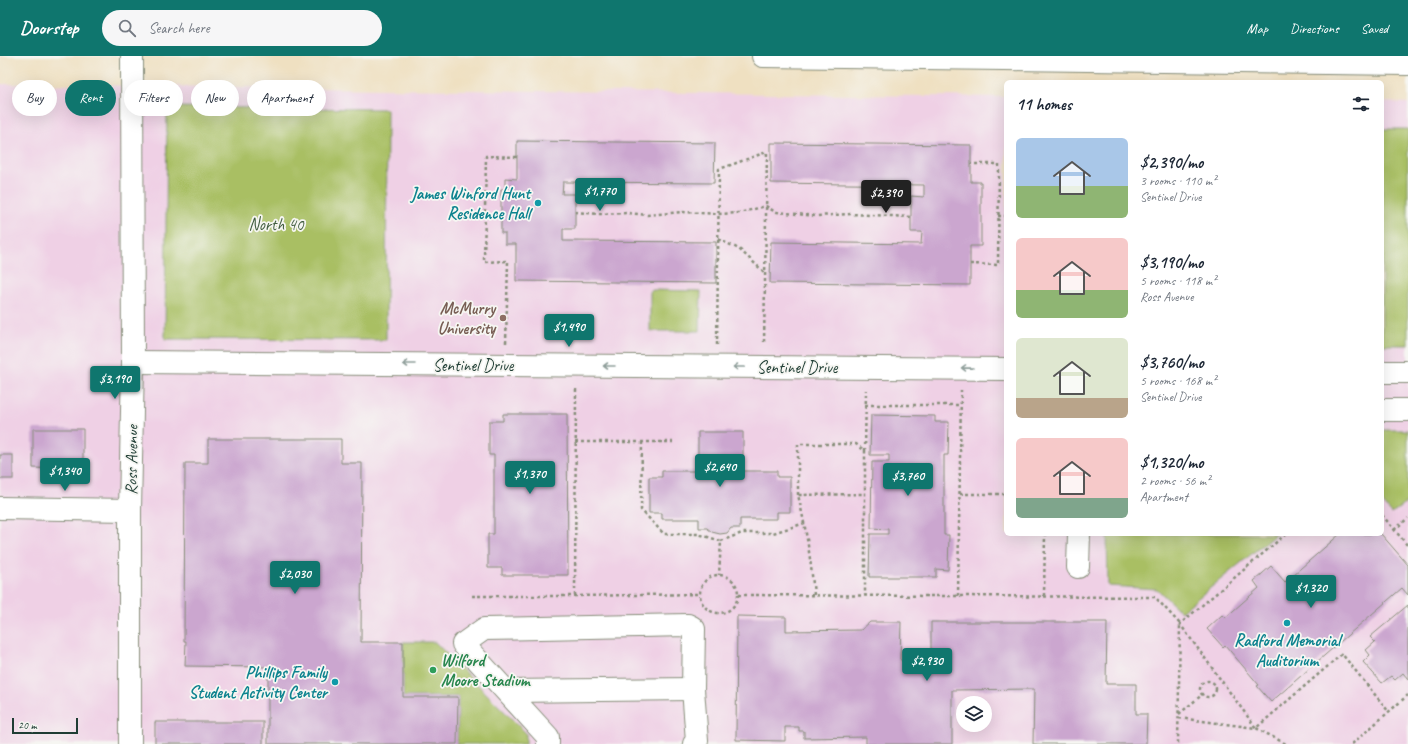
<!DOCTYPE html>
<html lang="en">
<head>
<meta charset="utf-8">
<style>
  :root { --surface:#fff; --page:#f6f6f7; --text:#1f2937; --muted:#747a83; --accent:#0f766e }
  body { margin:0; font-family:Caveat,sans-serif; background:var(--page); color:var(--text); height:100vh; display:flex; flex-direction:column; font-size:15px; white-space:nowrap }
  * { box-sizing:border-box; margin:0 }
  p { font-size:13px; color:var(--muted) }
  .icon { flex:none; width:22px; height:22px; fill:none; stroke:currentColor; stroke-width:2; stroke-linecap:round; stroke-linejoin:round }
  .map { position:relative; flex:1; overflow:hidden }
  .panel { position:absolute; left:1004px; top:24px; width:380px; height:456px; display:flex; flex-direction:column; background:var(--surface); border-radius:6px; box-shadow:0 4px 16px #0002 }
  .panel>* { flex:none }
  .banner { position:absolute; left:12px; top:24px; width:380px; height:36px; display:flex; gap:8px }
  .tools { position:absolute; left:956px; top:640px; display:grid; gap:8px }
  .tools a { display:grid; place-items:center; width:36px; height:36px; border-radius:50%; background:var(--surface); box-shadow:0 4px 16px #0002; font-size:20px }
  .scale { position:absolute; left:12px; bottom:10px; width:66px; box-sizing:border-box; padding-left:4px; border:2px solid #1f3d34; border-top:0; font-size:11px; line-height:14px; white-space:nowrap; color:#1f3d34; -webkit-text-stroke:3px #f6f6f2; paint-order:stroke }
  .price { position:absolute; translate:-50% -34px; padding:0 9px; border-radius:4px; background:var(--accent); color:#fff; font-size:13px; line-height:26px; filter:drop-shadow(0 1px 2px #0008) }
  .price::after { content:''; position:absolute; left:50%; top:24px; width:12px; height:9px; margin-left:-6px; background:inherit; clip-path:polygon(0 0,100% 0,50% 100%) }
  .price.active { background:#222; color:#fff }
  ul { padding:0; list-style:none }
  li { display:flex; align-items:center; gap:12px; height:100px; padding:0 12px }
  li span { display:grid; place-items:center; flex:none; width:112px; height:80px; border-radius:6px; color:#555 }
  li>.icon { margin-inline-start:auto }
  span .icon { width:48px; height:48px; fill:#fffc; stroke-width:1 }
  li b { font-size:17px }
  h2 { display:flex; justify-content:space-between; align-items:center; height:48px; padding:0 12px; font-size:17px }
  .tag { padding:0 14px; border-radius:18px; background:var(--surface); box-shadow:0 4px 16px #0002; font-size:14px; line-height:36px }
  .tag.active { background:var(--accent); color:#fff }
  header { display:flex; align-items:center; gap:24px; box-sizing:border-box; height:56px; padding:0 20px; background:var(--accent); color:#fff }
  header strong { font-size:19px }
  nav { display:flex; gap:22px; margin-inline-start:auto; font-size:14px }
  .search { width:280px; height:36px; background:var(--page); display:flex; align-items:center; gap:10px; box-sizing:border-box; padding:0 14px; border-radius:22px; color:var(--muted); font-size:15px }
  .map>svg:first-child { display:block }
  .built { fill:#efd0e5; fill-rule:evenodd }
  .green { fill:#a9bf63; stroke:#647e4c }
  .building { fill:#cba6cf }
  .lines { fill:none; stroke-linecap:round; stroke-linejoin:round }
  .minor-casing { stroke:#878e7a; stroke-width:24 }
  .major-casing { stroke:#878e7a; stroke-width:24 }
  .path { stroke:#878e7a; stroke-width:2.5; stroke-dasharray:3 3; stroke-linecap:butt }
  .minor { stroke:#fff; stroke-width:22 }
  .major { stroke:#fff; stroke-width:22 }
  .oneway { stroke:#8f9e9a }
  .culture-dot { fill:#0f9aa8; stroke:#f6f6f2; stroke-width:1.5 }
  .education-dot { fill:#8d6e63; stroke:#f6f6f2; stroke-width:1.5 }
  .leisure-dot { fill:#2e9e5b; stroke:#f6f6f2; stroke-width:1.5 }
  .labels { text-anchor:middle; stroke-width:3.5; stroke-linejoin:round; paint-order:stroke }
  .culture-label { font-size:17px; font-weight:bold; fill:#0d838f; stroke:#f6f6f2; text-anchor:end }
  .park-label { font-size:17px; fill:#425e40; stroke:#f6f6f2 }
  .education-label { font-size:17px; font-weight:bold; fill:#785e54; stroke:#f6f6f2; text-anchor:end }
  .street-label { font-size:17px; fill:#1f3d34; stroke:#f6f6f2 }
  .leisure-label { font-size:17px; font-weight:bold; fill:#27864d; stroke:#f6f6f2; text-anchor:start }
</style>
</head>
<body>
<header>
<strong>Doorstep</strong>
<div class="search"><svg class="icon" aria-label="search" viewBox="0 0 24 24"><circle cx="10" cy="10" r="6"/><path d="M15 15l6 6"/></svg>Search here</div>
<nav><a>Map</a><a>Directions</a><a>Saved</a></nav>
</header>
<div class="map">
<svg width="1408" height="688" viewBox="0 0 1408 688">
  <rect width="100%" height="100%" fill="#f6f6f2"/>
  <filter id="ink" filterUnits="userSpaceOnUse"><feTurbulence type="fractalNoise" baseFrequency=".025" numOctaves="2"/><feDisplacementMap in="SourceGraphic" scale="8" xChannelSelector="R" yChannelSelector="G"/><feConvolveMatrix kernelMatrix="1 2 1 2 8 2 1 2 1" color-interpolation-filters="sRGB"/></filter>
  <filter id="wash" filterUnits="userSpaceOnUse"><feTurbulence type="fractalNoise" baseFrequency=".012" numOctaves="4" result="noise"/><feDisplacementMap in="SourceGraphic" scale="16" xChannelSelector="R" yChannelSelector="G"/><feGaussianBlur stdDeviation="0.9" result="paint"/><feColorMatrix in="noise" values="0 0 0 0 0 0 0 0 0 0 0 0 0 0 0 0 0 1.4 0 .05"/><feComposite in="paint" operator="in"/></filter>
  <g filter="url(#wash)">
    <rect width="100%" height="100%" fill="#efe0c1"/>
    <path class="built" d="M0,28l1006,13v437h376v-432l26,1v641h-1408zM963,647h22v22h-22z"/>
    <g class="green">
      <polygon points="167,51 387,53 386,284 165,283"/>
      <rect x="1382" y="73" width="26" height="216"/>
      <polygon points="650,234 701,235 700,275 650,275"/>
      <polygon points="1382,374 1408,374 1408,446 1392,458 1382,446"/>
      <polygon points="1107,478 1276,478 1181,556 1157,533 1108,530"/>
      <polygon points="403,586 435,586 526,677 526,688 457,688 458,641 403,641"/>
    </g>
    <g id="blocks">
      <g class="building">
        <polygon points="517,85 715,87 714,127 563,126 562,138 575,138 575,173 563,173 563,185 716,186 716,227 516,225 516,188 505,188 505,177 501,177 501,133 505,133 505,122 517,123"/>
        <polygon points="771,87 971,89 971,126 981,126 981,190 970,190 970,229 770,227 771,186 921,188 922,176 911,176 911,140 924,141 924,129 771,127"/>
        <polygon points="503,358 567,358 568,519 502,519 502,512 488,512 488,478 494,478 494,399 489,399 489,365 503,365"/>
        <polygon points="871,359 935,360 935,366 949,366 948,399 944,399 944,479 949,479 948,514 936,513 936,521 869,521 870,478 888,478 888,473 871,472 872,406 889,406 889,399 870,399"/>
        <polygon points="33,373 83,373 83,423 64,423 64,413 33,412"/>
        <polygon points="698,376 743,376 743,415 777,415 777,421 790,421 790,456 777,456 777,463 740,463 740,472 731,472 727,477 720,478 712,476 707,472 699,472 699,463 662,463 662,457 649,457 649,421 662,421 662,415 698,415"/>
        <polygon points="208,383 341,383 341,407 362,407 361,586 403,586 403,641 458,641 457,688 268,688 268,611 185,610 186,585 184,585 185,407 208,407"/>
        <rect x="0" y="399" width="13" height="24"/>
        <polygon points="1340,478 1381,478 1408,509 1408,539 1402,532 1271,646 1257,630 1259,629 1225,589 1223,591 1207,573 1222,559 1225,562 1259,532 1254,525 1271,510 1285,526"/>
        <polygon points="1408,549 1408,623 1403,617 1395,624 1391,620 1382,627 1363,606 1370,599 1366,594 1375,586 1370,581"/>
        <polygon points="737,560 786,561 786,575 861,574 870,566 901,566 900,603 903,607 931,607 931,566 1107,566 1106,628 1136,628 1136,658 1147,658 1146,688 1033,688 1034,633 952,634 952,688 866,688 866,681 804,682 804,675 799,675 799,671 785,671 785,685 736,684"/>
        <rect x="155" y="666" width="108" height="22"/>
      </g>
    </g>
  </g>
  <g filter="url(#ink)">
    <use href="#blocks" fill-opacity="0" stroke="#878e7a" stroke-width="1"/>
    <g class="lines">
      <defs>
        <g id="minor">
          <polyline points="133,306 1006,313"/>
          <polyline points="1382,316 1408,316"/>
          <polyline points="1382,354 1408,354"/>
          <polyline points="0,452 130,454"/>
          <polyline points="1078,511 1079,478"/>
          <polyline points="507,635 693,633"/>
          <polyline points="130,688 130,454 133,306 132,0"/>
          <polyline points="548,688 548,681 463,588 484,573 688,569 692,571 694,573 693,633 697,685 694,688"/>
        </g>
        <polyline id="major" points="763,0 1408,8"/>
      </defs>
      <use href="#minor" class="minor-casing"/>
      <use href="#major" class="major-casing"/>
      <g class="path">
        <polyline points="575,156 600,158 628,157 647,159 682,156 718,158 739,157 766,150 772,154 777,156 816,160 851,158 911,161"/>
        <polyline points="998,160 1006,160"/>
        <polyline points="718,183 739,193 764,216"/>
        <polyline points="970,208 998,209 999,108 971,108"/>
        <polyline points="506,287 508,205 484,206 486,100 517,101"/>
        <path d="M717,289l2,-176c16,-5 32,-12 48,-17l-3,192"/>
        <polyline points="865,349 961,349"/>
        <polyline points="575,386 673,386"/>
        <polyline points="642,386 641,454 664,478 698,478 721,485 719,519"/>
        <polyline points="865,395 866,334"/>
        <polyline points="960,438 1006,438"/>
        <polyline points="798,439 798,388 856,388 865,395 865,539"/>
        <polyline points="1382,459 1408,490"/>
        <polyline points="1394,474 1408,462"/>
        <polyline points="1286,478 1180,568 1256,672 1342,598 1389,656"/>
        <polyline points="721,485 742,477 773,477 805,467"/>
        <circle cx="719" cy="538" r="19"/>
        <polyline points="738,539 1155,541 1180,568 1178,688"/>
        <path d="M814,539c-3,-34 -8,-67 -16,-100l66,-1"/>
        <polyline points="472,540 575,540 700,538"/>
        <polyline points="575,540 576,332"/>
        <polyline points="958,540 961,334"/>
        <polyline points="1044,540 1045,478"/>
        <circle cx="1208" cy="633" r="8"/>
        <polyline points="1179,658 1203,638"/>
        <polyline points="1179,662 1256,672 1286,688"/>
        <polyline points="1352,688 1408,639"/>
      </g>
      <use href="#minor" class="minor"/>
      <use href="#major" class="major"/>
    </g>
    <defs><path id="oneway-shaft" d="M-6 0H5M1.5-3L5.5 0L1.5 3" fill="none" stroke-width="1.6" stroke-linecap="round" stroke-linejoin="round"/></defs>
    <g class="oneway">
      <use href="#oneway-shaft" transform="translate(409 308) rotate(-180)"/>
      <use href="#oneway-shaft" transform="translate(609 310) rotate(-180)"/>
      <use href="#oneway-shaft" transform="translate(739 311) rotate(-180)"/>
      <use href="#oneway-shaft" transform="translate(967 312) rotate(-179)"/>
    </g>
  </g>
  <g class="culture-dot">
    <circle cx="538" cy="147" r="4"/>
    <circle cx="1287" cy="567" r="4"/>
    <circle cx="335" cy="626" r="4"/>
  </g>
  <circle class="education-dot" cx="503" cy="262" r="4"/>
  <circle class="leisure-dot" cx="433" cy="614" r="4"/>
  <g class="labels">
    <g class="culture-label">
      <text x="530" y="143">James Winford Hunt<tspan x="530" dy="20">Residence Hall</tspan></text>
      <text x="1287" y="590" text-anchor="middle">Radford Memorial<tspan x="1287" dy="20">Auditorium</tspan></text>
      <text x="327" y="622">Phillips Family<tspan x="327" dy="20">Student Activity Center</tspan></text>
    </g>
    <g class="park-label">
      <text x="276" y="174">North 40</text>
    </g>
    <g class="education-label">
      <text x="495" y="258">McMurry<tspan x="495" dy="20">University</tspan></text>
    </g>
    <g class="street-label">
      <text x="473" y="315">Sentinel Drive</text>
      <text x="797" y="317">Sentinel Drive</text>
      <text transform="translate(131 404) rotate(-89)" y="6">Ross Avenue</text>
    </g>
    <g class="leisure-label">
      <text x="441" y="610">Wilford<tspan x="441" dy="20">Moore Stadium</tspan></text>
    </g>
  </g>
</svg>
<div class="tools">
<a><svg class="icon" aria-label="layers" viewBox="0 0 24 24"><path d="M12 4l9 5-9 5-9-5zM3 14l9 5 9-5"/></svg></a>
</div>
<div class="scale">20 m</div>
<b class="price" style="left:600px;top:156px">$1,770</b>
<b class="price active" style="left:886px;top:158px">$2,390</b>
<b class="price" style="left:569px;top:292px">$1,490</b>
<b class="price" style="left:115px;top:344px">$3,190</b>
<b class="price" style="left:720px;top:432px">$2,640</b>
<b class="price" style="left:65px;top:436px">$1,340</b>
<b class="price" style="left:530px;top:439px">$1,370</b>
<b class="price" style="left:908px;top:441px">$3,760</b>
<b class="price" style="left:295px;top:539px">$2,030</b>
<b class="price" style="left:1311px;top:553px">$1,320</b>
<b class="price" style="left:927px;top:626px">$2,930</b>
<div class="banner">
<a class="tag">Buy</a>
<a class="tag active">Rent</a>
<a class="tag">Filters</a>
<a class="tag">New</a>
<a class="tag">Apartment</a>
</div>
<section class="panel">
<h2>11 homes<svg class="icon" aria-label="filters" viewBox="0 0 24 24"><path d="M4 7h16M4 17h16"/><circle cx="9" cy="7" r="2"/><circle cx="15" cy="17" r="2"/></svg></h2>
<ul>
<li><span style="background:linear-gradient(#a9c7e8 60%,#8fb573 0)"><svg class="icon" aria-label="home" viewBox="0 0 24 24"><path d="M3 11l9-7 9 7M6 9v11h12V9"/></svg></span><div><b>$2,390/mo</b><p>3 rooms · 110 m²</p><p>Sentinel Drive</p></div></li>
<li><span style="background:linear-gradient(#f6c9c9 65%,#8fb573 0)"><svg class="icon" aria-label="home" viewBox="0 0 24 24"><path d="M3 11l9-7 9 7M6 9v11h12V9"/></svg></span><div><b>$3,190/mo</b><p>5 rooms · 118 m²</p><p>Ross Avenue</p></div></li>
<li><span style="background:linear-gradient(#dfe7d0 75%,#b9a48a 0)"><svg class="icon" aria-label="home" viewBox="0 0 24 24"><path d="M3 11l9-7 9 7M6 9v11h12V9"/></svg></span><div><b>$3,760/mo</b><p>5 rooms · 168 m²</p><p>Sentinel Drive</p></div></li>
<li><span style="background:linear-gradient(#f6c9c9 75%,#7fa58c 0)"><svg class="icon" aria-label="home" viewBox="0 0 24 24"><path d="M3 11l9-7 9 7M6 9v11h12V9"/></svg></span><div><b>$1,320/mo</b><p>2 rooms · 56 m²</p><p>Apartment</p></div></li>
</ul>
</section>
</div>
</body>
</html>
